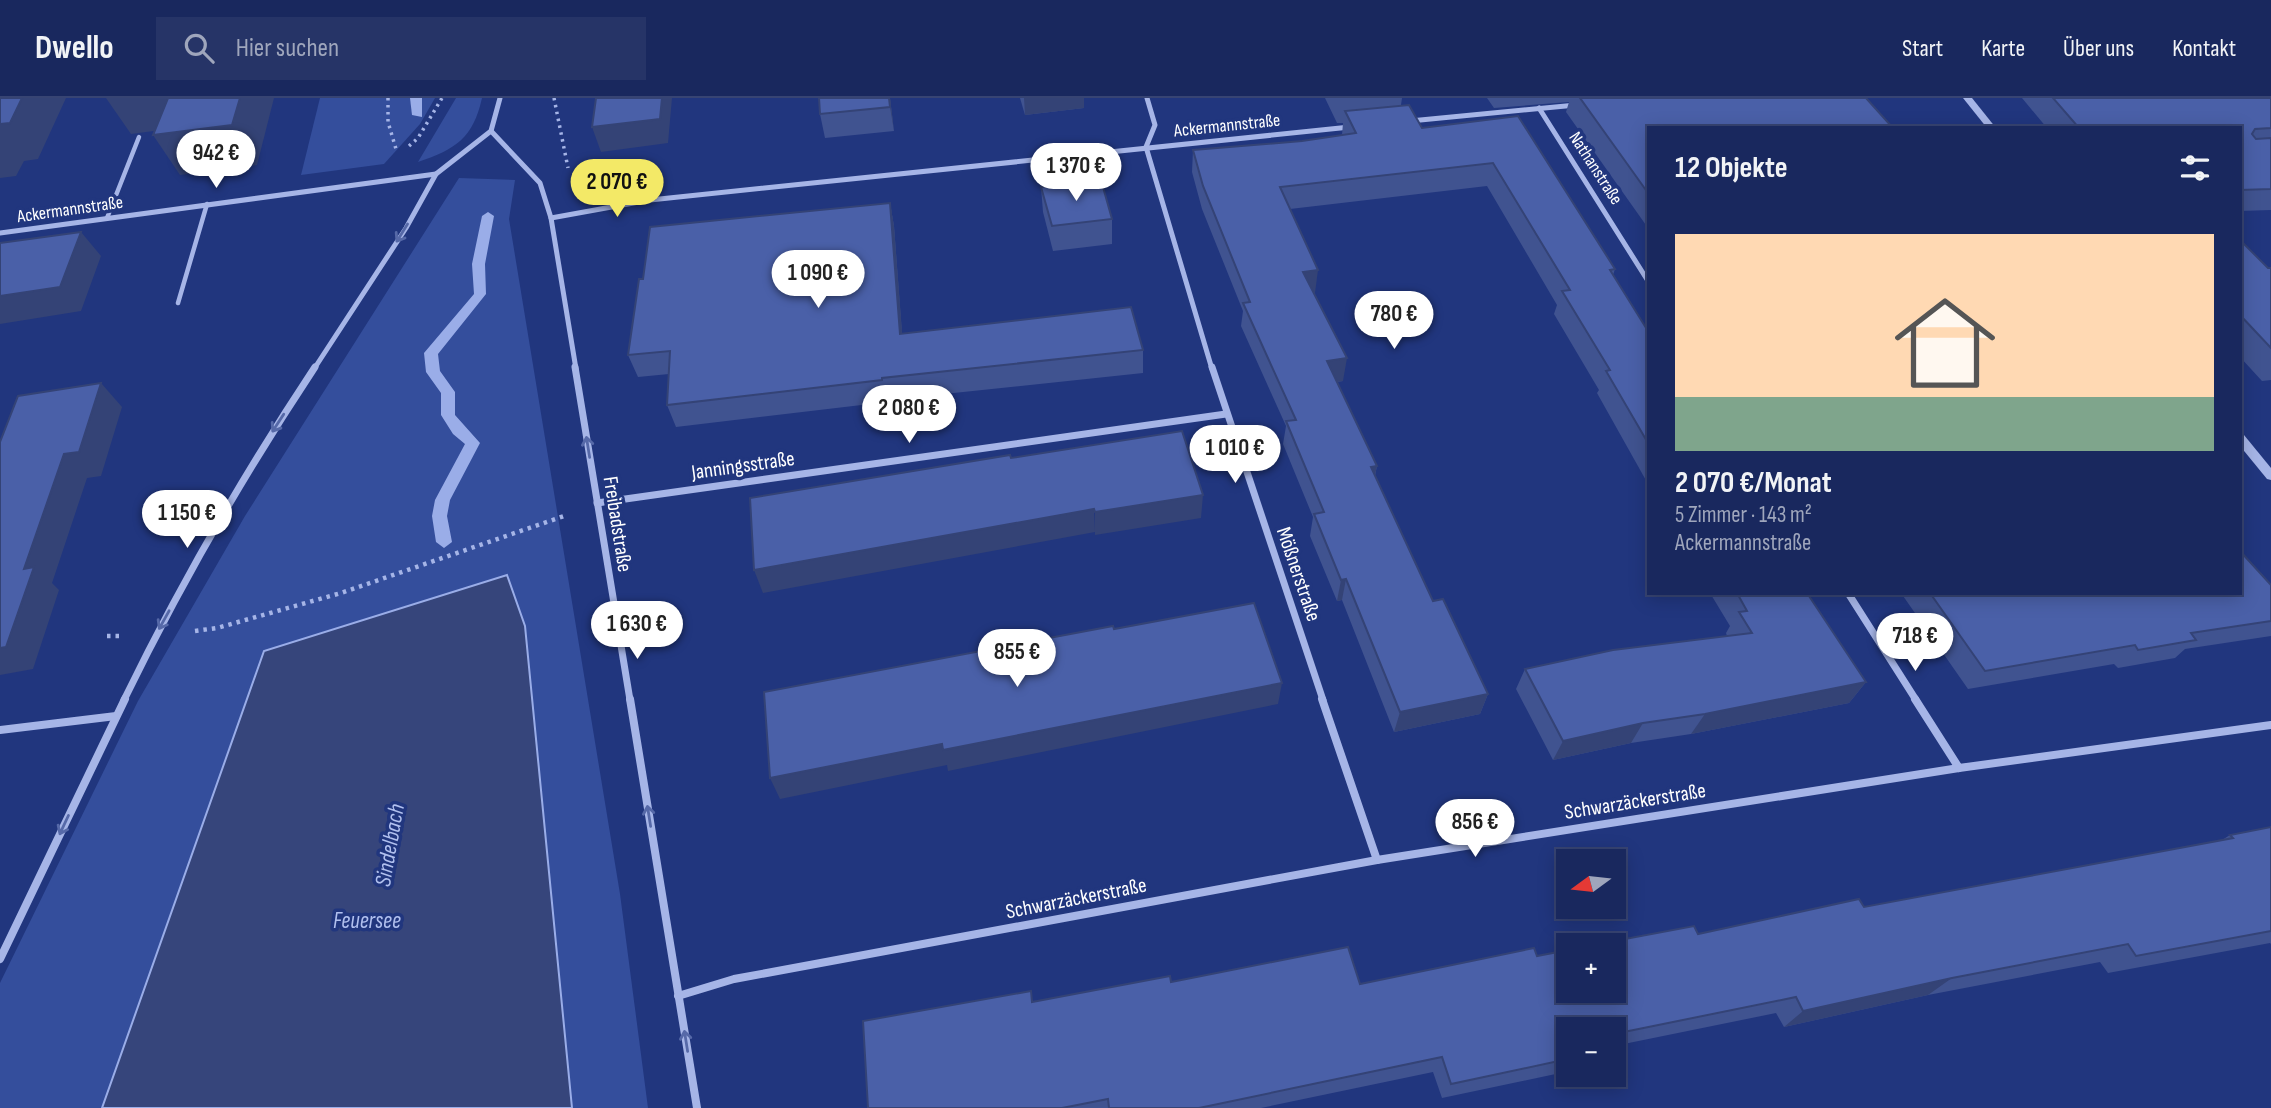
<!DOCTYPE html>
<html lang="de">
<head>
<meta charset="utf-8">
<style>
  :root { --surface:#19285e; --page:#263467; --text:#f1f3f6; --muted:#9fa6bc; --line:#374473; --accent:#f3e967 }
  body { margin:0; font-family:"Sofia Sans Condensed",sans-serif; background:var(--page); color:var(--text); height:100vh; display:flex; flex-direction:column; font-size:26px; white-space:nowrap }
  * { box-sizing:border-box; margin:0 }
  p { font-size:23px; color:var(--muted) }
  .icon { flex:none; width:38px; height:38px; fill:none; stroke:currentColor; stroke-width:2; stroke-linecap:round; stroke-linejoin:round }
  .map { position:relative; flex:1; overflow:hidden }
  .drawer { position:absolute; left:1647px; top:28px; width:595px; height:469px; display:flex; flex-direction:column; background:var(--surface); border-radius:0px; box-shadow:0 4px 18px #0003,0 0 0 2px var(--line) }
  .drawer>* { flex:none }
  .needle { width:46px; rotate:255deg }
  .buttons { position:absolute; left:1556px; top:751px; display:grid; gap:14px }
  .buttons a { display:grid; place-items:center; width:70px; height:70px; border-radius:0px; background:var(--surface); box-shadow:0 4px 18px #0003,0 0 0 2px var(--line); font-size:35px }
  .price { position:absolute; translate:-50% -60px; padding:0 16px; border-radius:24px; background:#fff; color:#222; font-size:23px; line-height:46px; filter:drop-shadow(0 2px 4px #0008) }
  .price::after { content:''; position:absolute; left:50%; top:42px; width:21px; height:16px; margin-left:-10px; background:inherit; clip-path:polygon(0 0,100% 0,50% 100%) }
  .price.selected { background:var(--accent); color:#111 }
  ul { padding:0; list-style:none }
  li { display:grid; align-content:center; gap:14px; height:371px; padding:0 28px }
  li span { display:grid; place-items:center; height:217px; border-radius:0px; color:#555 }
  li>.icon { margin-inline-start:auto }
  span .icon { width:126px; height:126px; fill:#fffc; stroke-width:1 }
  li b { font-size:30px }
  h2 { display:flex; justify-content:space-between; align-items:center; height:84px; padding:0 28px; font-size:30px }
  header { display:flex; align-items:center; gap:42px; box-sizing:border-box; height:98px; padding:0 35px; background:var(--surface); border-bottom:2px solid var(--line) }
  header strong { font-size:33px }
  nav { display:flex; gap:38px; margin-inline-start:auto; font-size:24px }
  .search { width:490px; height:63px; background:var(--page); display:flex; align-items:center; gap:18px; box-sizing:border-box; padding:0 24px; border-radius:0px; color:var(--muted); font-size:26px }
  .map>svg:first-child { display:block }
  .green { fill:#344e9c }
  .water { fill:#36457b; stroke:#9aade8; stroke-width:2 }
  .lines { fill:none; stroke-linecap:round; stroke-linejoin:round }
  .stream { fill:#9aade8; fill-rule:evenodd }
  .path-far1 { stroke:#a6b5e7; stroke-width:3.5; stroke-dasharray:2.5 4.5; stroke-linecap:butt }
  .path { stroke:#a6b5e7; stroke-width:4.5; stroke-dasharray:3.5 5; stroke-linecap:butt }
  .service { stroke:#a6b5e7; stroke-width:4.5 }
  .minor-far2 { stroke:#a6b5e7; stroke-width:5 }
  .minor-far1 { stroke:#a6b5e7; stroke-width:7 }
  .minor { stroke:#a6b5e7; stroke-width:8 }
  .tertiary { fill:#a6b5e7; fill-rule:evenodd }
  .wall { fill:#405390 }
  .shaded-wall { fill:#344376 }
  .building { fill:#4a60a8; stroke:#344376; stroke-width:2 }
  .oneway { stroke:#5669a8 }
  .labels { text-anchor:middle; stroke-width:7; stroke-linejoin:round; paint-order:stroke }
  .far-street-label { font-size:18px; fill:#fff; stroke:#21367e }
  .street-label { font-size:21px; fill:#fff; stroke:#21367e }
  .water-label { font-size:23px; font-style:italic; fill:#b1c0ef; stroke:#21367e }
</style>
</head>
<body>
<header>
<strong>Dwello</strong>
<div class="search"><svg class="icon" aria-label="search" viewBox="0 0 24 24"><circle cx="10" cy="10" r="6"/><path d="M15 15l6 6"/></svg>Hier suchen</div>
<nav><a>Start</a><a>Karte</a><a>Über uns</a><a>Kontakt</a></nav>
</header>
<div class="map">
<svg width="2271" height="1010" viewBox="0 0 2271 1010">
  <rect width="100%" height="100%" fill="#21367e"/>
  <g class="green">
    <polygon points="320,0 435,0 420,26 384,66 301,77"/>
    <path d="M456,0h26c-9,40 -26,51 -64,64z"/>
    <polygon points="459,80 515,82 509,121 620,796 648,1010 572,1010 525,528 507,477 264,553 102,1010 0,1010 0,885 138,603 245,418"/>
  </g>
  <polygon class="water" points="507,477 525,528 572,1010 102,1010 264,553"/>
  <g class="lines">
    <g class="stream">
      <polygon points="410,0 422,0 422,19 412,17"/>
      <polygon points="488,114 494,118 485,166 486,196 438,256 440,273 455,294 455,317 480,345 450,402 447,418 452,444 444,450 436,444 432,418 435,402 465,346 453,336 441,317 441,295 426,274 424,255 474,196 472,166 482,118"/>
    </g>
    <g class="path-far1">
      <polyline points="388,0 388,24 396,51"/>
      <polyline points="554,0 568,70"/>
      <polyline points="409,48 418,40 442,0"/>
    </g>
    <g class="path">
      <polyline points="195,533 217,530 341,495 567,417"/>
      <polyline points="107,538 120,538"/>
    </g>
    <g class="service">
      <polyline points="107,120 139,39"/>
      <polyline points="178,205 207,106"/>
    </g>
    <g class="minor-far2">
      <polyline points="1147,0 1155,27 1146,49 1212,271"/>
      <polyline points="1539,10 1648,183"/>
      <polyline points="1410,23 1576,7"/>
      <polyline points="491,33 540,85 551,120 576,271"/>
      <polyline points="551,120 650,102 1350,29"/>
      <polyline points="0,135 436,76"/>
      <polyline points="314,271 406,130 436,76 491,33 500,0"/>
    </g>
    <g class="minor-far1">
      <polyline points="575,269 630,602"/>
      <polyline points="1212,269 1323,602"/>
      <polyline points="597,405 1226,316"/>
      <polyline points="1848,495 1916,602"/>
      <path d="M124,602c56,-115 120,-226 191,-333"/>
    </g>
    <g class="minor">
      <polyline points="630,601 697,1010"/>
      <polyline points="1322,601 1377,762"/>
      <polyline points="1915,601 1959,670"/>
      <polyline points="0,632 116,618"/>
      <polyline points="0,861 125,601"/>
      <polyline points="678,898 734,881 1377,762 1959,670 2271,627"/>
    </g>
    <g class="tertiary">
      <polygon points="1963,0 1972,0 1996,30 1987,30"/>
      <polygon points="2240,336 2244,337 2271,370 2271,382 2267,381 2240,348"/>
    </g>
  </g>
  <g class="wall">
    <polygon points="890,0 894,33 825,40 820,16"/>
    <polygon points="1020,0 1084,0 1084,10 1025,17"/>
    <polygon points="1325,0 1402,0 1401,7 1422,30 1518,18 1615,171 1613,177 1648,233 1648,386 1597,295 1599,292 1554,216 1557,207 1487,88 1290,111 1314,195 1343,283 1337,284 1377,368 1375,378 1433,503 1488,596 1480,616 1394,634 1342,502 1337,503 1310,438 1313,419 1283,346 1286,328 1241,228 1243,213 1202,111 1192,74 1193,52 1302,43 1342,37 1343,25 1337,25"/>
    <polygon points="1487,0 1866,0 1648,30 1648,130 1566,14 1569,4 1494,10"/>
    <polygon points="2022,0 2271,0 2271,112 2240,113 2240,30 2047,30"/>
    <polygon points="1041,89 1112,121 1112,146 1053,153 1043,114"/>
    <polygon points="890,105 894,128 902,236 1143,252 1143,275 887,302 887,304 676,329 667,307 669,276 638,279 628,257 643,181"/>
    <polygon points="2240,142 2268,170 2271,170 2271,282 2262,283 2240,259"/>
    <polygon points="2271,487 2271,538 2185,551 2175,560 2118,570 2114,566 1968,591 1901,495 2240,495"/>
    <polygon points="1710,495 1807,495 1866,584 1849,605 1691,636 1631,645 1553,662 1516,591 1525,571 1727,538 1726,535 1730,528"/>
    <polygon points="2271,729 2271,846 2270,845 2108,875 2100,864 1928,897 1784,929 1776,915 1614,948 1614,931 1568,931 1568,970 1565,974 1442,1000 1433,974 1261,1010 868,1010 1033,904 1171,884 1360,886 1537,858 1698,836 1864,809 2222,742 2230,737"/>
  </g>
  <g class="shaded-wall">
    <polygon points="22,0 66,0 38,61 24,63 16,78 0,80 0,26"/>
    <polygon points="106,0 181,0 199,27 131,36"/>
    <polygon points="240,0 274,0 257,67 180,77 153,37"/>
    <polygon points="662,0 672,0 668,45 601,54 592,29"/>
    <polygon points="889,0 890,0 894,33 890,9"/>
    <polygon points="1024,0 1084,0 1084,10 1025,17"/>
    <polygon points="890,105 894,128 904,259 900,236"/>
    <polygon points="81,134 101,158 81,213 0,226 0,198"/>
    <polygon points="1318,172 1315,195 1300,197 1303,174"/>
    <polygon points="1347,260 1343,283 1324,286 1327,263"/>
    <polygon points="101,285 122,309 101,378 87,380 52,485 59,492 33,571 0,577 0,550 24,471 64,356"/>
    <polygon points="1377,368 1372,390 1371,369"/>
    <polygon points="1203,397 1201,420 1095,437 1095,414"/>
    <polygon points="1094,411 1095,434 763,495 754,472"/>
    <polygon points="1346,481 1342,502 1337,503 1341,482"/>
    <polygon points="1866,584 1849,605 1691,636 1705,616"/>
    <polygon points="1282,585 1278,606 948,673 947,667 780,701 770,680 942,646"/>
    <polygon points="1488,596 1480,616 1394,634 1400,614"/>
    <polygon points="1643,625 1631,645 1553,662 1563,643"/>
    <polygon points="1952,880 1928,897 1784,929 1803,913"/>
  </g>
  <g class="building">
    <polygon points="0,0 22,0 10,25 0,26"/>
    <polygon points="168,0 240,0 232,27 153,37"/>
    <polygon points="596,0 662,0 660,21 592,29"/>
    <polygon points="819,0 889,0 890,9 820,16"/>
    <polygon points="1580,0 1866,0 1893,30 1648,30 1648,95"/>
    <polygon points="2053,0 2271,0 2271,30 2255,31 2252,36 2256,41 2271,40 2271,91 2240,92 2240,30 2079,30"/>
    <polygon points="1409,7 1422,30 1518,18 1615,171 1610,172 1648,233 1648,345 1606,273 1610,272 1562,193 1570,192 1493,65 1280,89 1318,172 1303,174 1347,260 1327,263 1377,368 1371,369 1433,503 1443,501 1488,596 1400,614 1346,481 1341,482 1314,416 1324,414 1286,323 1296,322 1243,205 1250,204 1203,88 1193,52 1302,43 1356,35 1345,13"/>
    <polygon points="1101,82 1112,121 1052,128 1041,89"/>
    <polygon points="890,105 900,236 1131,209 1143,252 882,280 882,282 667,307 670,253 628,257 639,181 643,181 650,129"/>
    <polygon points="81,134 60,189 0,198 0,145"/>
    <polygon points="2240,142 2268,170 2271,170 2271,250 2240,217"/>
    <polygon points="101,285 79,354 64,356 24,471 34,469 6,549 0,550 0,344 18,298"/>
    <polygon points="1182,333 1203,397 1095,414 1094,411 754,472 750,400 1010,357 1011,360"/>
    <polygon points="2240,453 2271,487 2271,523 2191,535 2196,542 2138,552 2135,547 1985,573 1930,495 2240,495"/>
    <polygon points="1737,495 1807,495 1866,584 1705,616 1643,625 1563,643 1525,571 1613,552 1752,535 1739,514 1747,513"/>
    <polygon points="1254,505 1282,585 943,652 942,646 770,680 764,594 1113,528 1114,531"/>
    <polygon points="2271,729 2271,833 2136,858 2128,846 1952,880 1803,913 1796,899 1614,936 1614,931 1568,931 1568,961 1451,986 1442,959 1199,1010 1109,1010 1108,1001 1062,1010 868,1010 863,923 1031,893 1032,904 1170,878 1171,884 1348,849 1360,886 1534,850 1537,858 1568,852 1568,892 1614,892 1614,847 1593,847 1694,828 1698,836 1859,801 1864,809 2233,740 2230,737"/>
  </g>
  <defs><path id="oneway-shaft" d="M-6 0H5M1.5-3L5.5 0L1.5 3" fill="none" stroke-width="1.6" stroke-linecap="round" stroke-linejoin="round" transform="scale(1.75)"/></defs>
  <g class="oneway">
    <use href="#oneway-shaft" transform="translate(402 135) rotate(122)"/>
    <use href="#oneway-shaft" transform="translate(278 325) rotate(123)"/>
    <use href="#oneway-shaft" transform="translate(588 349) rotate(-99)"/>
    <use href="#oneway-shaft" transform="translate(164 522) rotate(119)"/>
    <use href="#oneway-shaft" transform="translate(649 718) rotate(-99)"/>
    <use href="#oneway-shaft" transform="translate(64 727) rotate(115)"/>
    <use href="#oneway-shaft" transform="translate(686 943) rotate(-99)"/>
  </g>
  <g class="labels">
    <g class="far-street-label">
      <text transform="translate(1227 27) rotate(-6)" y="6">Ackermannstraße</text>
      <text transform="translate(1596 70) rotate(57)" y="6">Nathanstraße</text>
      <text transform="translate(70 111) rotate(-8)" y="6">Ackermannstraße</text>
    </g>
    <g class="street-label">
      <text transform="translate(743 367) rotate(-8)" y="7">Janningsstraße</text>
      <text transform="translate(618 426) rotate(81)" y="7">Freibadstraße</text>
      <text transform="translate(1299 476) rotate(71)" y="7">Mößnerstraße</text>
      <text transform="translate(1635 703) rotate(-9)" y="7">Schwarzäckerstraße</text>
      <text transform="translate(1076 800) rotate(-11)" y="7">Schwarzäckerstraße</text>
    </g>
    <g class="water-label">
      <text transform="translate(389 747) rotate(-80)" y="8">Sindelbach</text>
      <text x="367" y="830">Feuersee</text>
    </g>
  </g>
</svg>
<div class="buttons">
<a><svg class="needle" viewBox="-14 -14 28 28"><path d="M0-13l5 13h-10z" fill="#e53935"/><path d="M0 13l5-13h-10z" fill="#9fa6bc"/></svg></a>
<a>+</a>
<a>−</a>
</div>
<b class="price" style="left:216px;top:92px">942 €</b>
<b class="price" style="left:1076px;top:105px">1 370 €</b>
<b class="price selected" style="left:617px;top:121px">2 070 €</b>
<b class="price" style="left:818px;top:212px">1 090 €</b>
<b class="price" style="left:1394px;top:253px">780 €</b>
<b class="price" style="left:909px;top:347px">2 080 €</b>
<b class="price" style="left:1235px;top:387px">1 010 €</b>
<b class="price" style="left:187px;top:452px">1 150 €</b>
<b class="price" style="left:637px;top:563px">1 630 €</b>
<b class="price" style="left:1915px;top:575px">718 €</b>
<b class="price" style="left:1017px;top:591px">855 €</b>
<b class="price" style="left:1475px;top:761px">856 €</b>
<section class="drawer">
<h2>12 Objekte<svg class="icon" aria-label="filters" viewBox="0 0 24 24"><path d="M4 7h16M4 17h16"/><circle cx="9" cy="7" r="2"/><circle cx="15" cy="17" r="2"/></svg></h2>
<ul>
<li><span style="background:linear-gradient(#ffd9b3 75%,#7fa58c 0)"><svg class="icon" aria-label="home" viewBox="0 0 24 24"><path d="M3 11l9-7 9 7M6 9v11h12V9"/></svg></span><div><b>2 070 €/Monat</b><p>5 Zimmer · 143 m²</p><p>Ackermannstraße</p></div></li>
</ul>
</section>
</div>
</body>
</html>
